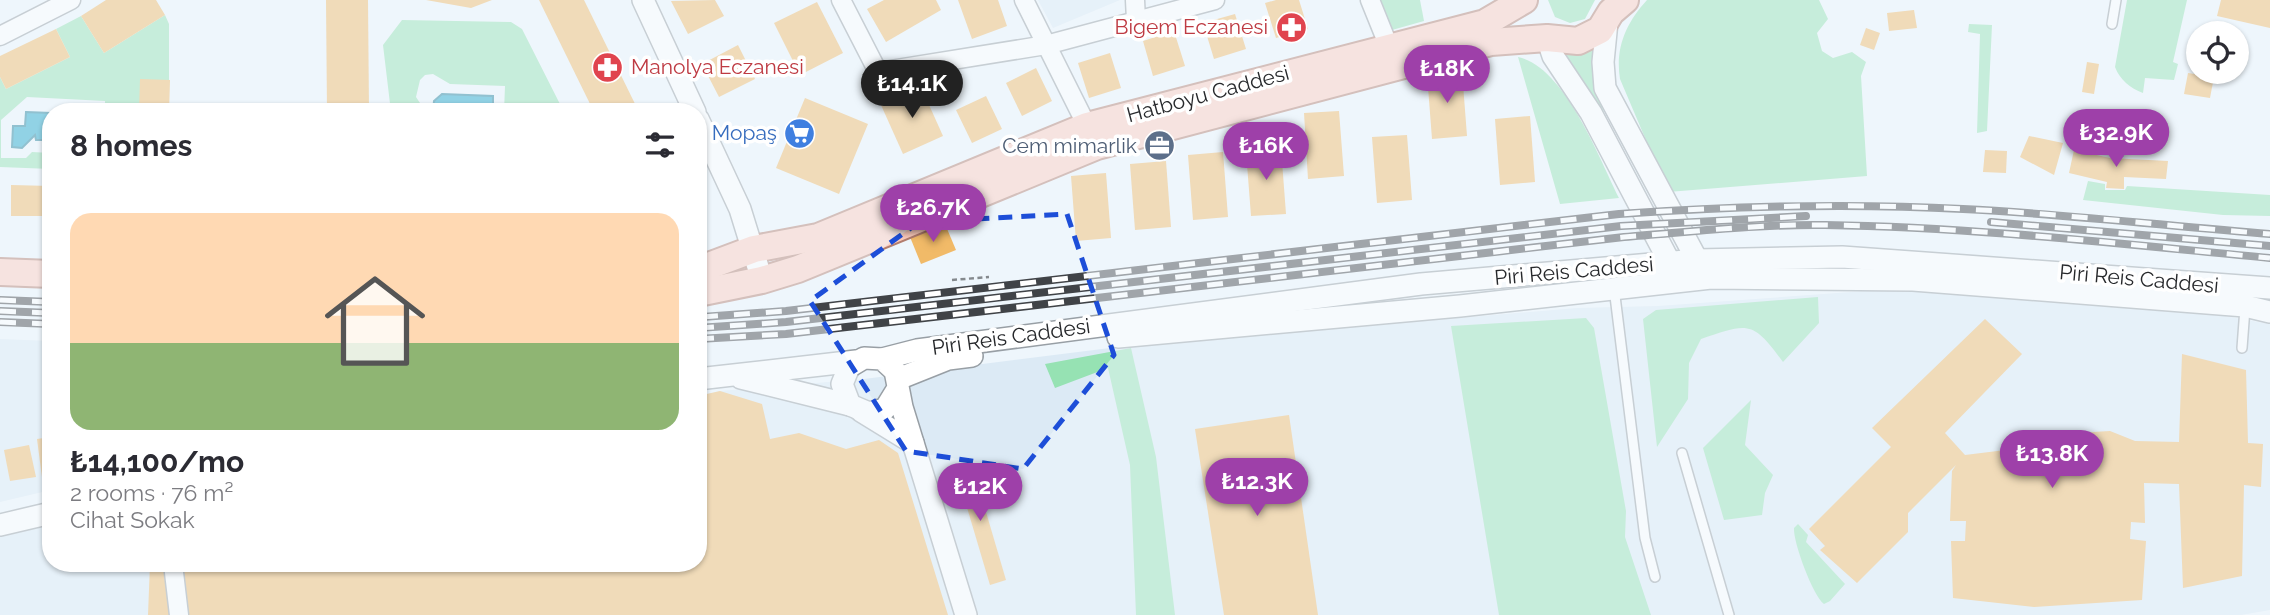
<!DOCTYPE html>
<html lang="en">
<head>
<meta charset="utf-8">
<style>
  :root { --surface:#fff; --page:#f7f7f7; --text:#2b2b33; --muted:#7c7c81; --line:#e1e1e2; --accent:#9e40a9 }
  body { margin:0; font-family:Raleway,sans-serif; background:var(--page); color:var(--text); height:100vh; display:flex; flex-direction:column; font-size:26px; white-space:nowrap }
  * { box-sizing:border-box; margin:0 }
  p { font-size:23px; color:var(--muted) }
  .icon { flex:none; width:38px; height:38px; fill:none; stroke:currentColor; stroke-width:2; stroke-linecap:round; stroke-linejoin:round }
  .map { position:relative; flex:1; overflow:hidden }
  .details { position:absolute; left:42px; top:103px; width:665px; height:469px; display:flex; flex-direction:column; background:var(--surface); border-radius:28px; box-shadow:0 2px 5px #0004 }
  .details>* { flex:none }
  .controls { position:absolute; left:2186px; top:21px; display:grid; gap:14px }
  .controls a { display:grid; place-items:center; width:63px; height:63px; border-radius:50%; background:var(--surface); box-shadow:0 2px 5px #0004; font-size:35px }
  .price { position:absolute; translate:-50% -60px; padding:0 16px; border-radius:24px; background:var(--accent); color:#fff; font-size:23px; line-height:46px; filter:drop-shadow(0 2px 4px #0008) }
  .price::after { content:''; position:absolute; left:50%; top:42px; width:21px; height:16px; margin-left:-10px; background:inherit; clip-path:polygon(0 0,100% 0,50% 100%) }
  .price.selected { background:#222; color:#fff }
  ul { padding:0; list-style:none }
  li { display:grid; align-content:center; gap:14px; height:371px; padding:0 28px }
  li+li { border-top:2px solid var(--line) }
  li span { display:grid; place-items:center; height:217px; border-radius:21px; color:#555 }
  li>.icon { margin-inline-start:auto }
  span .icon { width:126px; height:126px; fill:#fffc; stroke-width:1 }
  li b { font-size:30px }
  h2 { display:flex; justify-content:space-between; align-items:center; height:84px; padding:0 28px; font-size:30px }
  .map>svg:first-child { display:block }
  .built { fill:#dceaf5 }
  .green { fill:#96e2b3 }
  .water { fill:#1fa6ca; stroke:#21809b; stroke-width:2 }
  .building { fill:#f1ba68 }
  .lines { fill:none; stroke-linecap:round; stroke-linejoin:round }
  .service-casing { stroke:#989fa5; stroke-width:12 }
  .minor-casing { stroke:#989fa5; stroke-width:21 }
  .tertiary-casing { stroke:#989fa5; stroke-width:24 }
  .primary-casing { stroke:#b37e6f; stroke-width:30 }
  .path { stroke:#84898d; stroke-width:2.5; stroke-dasharray:5 3.5; stroke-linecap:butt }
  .service { stroke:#fff; stroke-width:9 }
  .minor { stroke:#fff; stroke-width:18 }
  .tertiary { stroke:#fff; stroke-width:21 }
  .primary { stroke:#fecdbe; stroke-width:26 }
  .rail-casing { stroke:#404347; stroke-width:8 }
  .rail { stroke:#fff; stroke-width:5; stroke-dasharray:16; stroke-linecap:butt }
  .marked { fill:none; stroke:#1d4ed8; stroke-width:5; stroke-dasharray:14 9; stroke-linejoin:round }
  .labels { text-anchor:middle; stroke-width:7; stroke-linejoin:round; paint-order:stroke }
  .health-label { font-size:21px; fill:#be3a42; stroke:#fff; text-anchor:end }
  .street-label { font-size:21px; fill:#27292c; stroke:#fff }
  .shop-label { font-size:21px; fill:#366cbe; stroke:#fff; text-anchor:end }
  .service-label { font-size:21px; fill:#4e5e75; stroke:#fff; text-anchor:end }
</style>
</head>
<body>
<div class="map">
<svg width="2270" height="615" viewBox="0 0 2270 615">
  <rect width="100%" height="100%" fill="#eef6fc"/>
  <g class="built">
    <polygon points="1038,0 1120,0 1053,28"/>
    <polygon points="1935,286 2185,309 2270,324 2270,610 2241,615 0,615 0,537 51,525 51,564 698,564 698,396 720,391 864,379 1126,346 1577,308 1658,306"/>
    <polygon points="0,339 51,341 51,490 0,502"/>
  </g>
  <g class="green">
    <polygon points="1380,0 1420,0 1424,21 1392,30"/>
    <polygon points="1548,0 1595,0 1585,19 1570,23 1555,17"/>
    <path d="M1647,0h172l9,19 -11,14 5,18 11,7 19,-6 14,10 -5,14 6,100 -199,16 -48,-113c-5,-31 6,-56 27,-79z"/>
    <path d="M2127,0h60l-14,62 5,2 -4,16 -29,-2 -2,15c-13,-5 -23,-13 -28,-26z"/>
    <polygon points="165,15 169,24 169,112 105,112 105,101 27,97 1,120 1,158 26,158 32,152 51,153 51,169 0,167 0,77 6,89 70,57 56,29 81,16 104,53"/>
    <polygon points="402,20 511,22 522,29 564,112 504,112 505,86 450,84 433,74 425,75 420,80 416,97 426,112 391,112 383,45"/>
    <polygon points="1969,24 1992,25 1987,131 1977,133 1980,34 1968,32"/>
    <polygon points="1598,47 1599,95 1605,117 1562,52 1578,54"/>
    <path d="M1518,57c47,10 81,101 101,141l-59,6z"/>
    <polygon points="2089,124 2115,131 2124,157 2095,153 2089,146"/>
    <polygon points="2088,181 2105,184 2105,190 2125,190 2127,186 2270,195 2270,216 2223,215 2083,200"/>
    <path d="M1818,297l1,26 -36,39c-31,-42 -34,-39 -82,-23l-12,24 -1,36 -31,48 -14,-128 13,-9z"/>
    <polygon points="1586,318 1594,328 1626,511 1625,537 1651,615 1499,615 1451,326"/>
    <polygon points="1131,348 1156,457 1175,615 1136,615 1130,465 1108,368 1055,388 1045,364"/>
    <polygon points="1751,400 1745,445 1773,475 1765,493 1762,515 1724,520 1703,448"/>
    <path d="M1798,524l10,11 -2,7 39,42 -15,17 -6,3c-11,-8 -31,-62 -30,-76z"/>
  </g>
  <g class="water">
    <polygon points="442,94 493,96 493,112 433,112 434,101"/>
    <polygon points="26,112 51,113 51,140 36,140 35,135 22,148 12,147 13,126 25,126"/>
  </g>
  <g class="building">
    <polygon points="106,0 156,0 165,15 104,53 81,16"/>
    <polygon points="326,0 368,0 369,112 327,112"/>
    <polygon points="426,0 492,0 471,8"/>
    <polygon points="539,0 584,0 639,112 594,112"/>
    <polygon points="715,0 724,16 688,34 671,1"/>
    <polygon points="884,0 936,0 941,10 886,42 867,9"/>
    <polygon points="958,0 998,0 1007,26 972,39"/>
    <polygon points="1276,0 1299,0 1308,29 1276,38 1265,3"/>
    <polygon points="2221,0 2270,0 2270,28 2217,16"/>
    <polygon points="817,2 843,53 800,75 774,23"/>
    <polygon points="1914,10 1917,28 1889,31 1887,13"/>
    <polygon points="1235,14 1246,49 1214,59 1203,23"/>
    <polygon points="1866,28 1880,33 1874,50 1860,45"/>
    <polygon points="56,29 70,57 6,89 0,77 0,56"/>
    <polygon points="1174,31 1185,66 1153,76 1143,41"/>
    <polygon points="738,45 755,79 719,97 702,64"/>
    <polygon points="1110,53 1121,88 1089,98 1078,63"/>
    <polygon points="2087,62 2099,64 2094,94 2082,92"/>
    <polygon points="1036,68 1052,101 1022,116 1006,83"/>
    <polygon points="1462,71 1467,136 1432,139 1427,74"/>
    <polygon points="2188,73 2214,77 2210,98 2184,94"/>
    <polygon points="140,79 170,80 169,112 139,112"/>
    <polygon points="921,87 943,136 903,154 881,105"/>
    <polygon points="986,96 1002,129 972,143 956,110"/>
    <polygon points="805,98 868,124 839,194 776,168"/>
    <polygon points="1339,111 1344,176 1308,179 1304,113"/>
    <polygon points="1530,116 1535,182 1500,185 1495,119"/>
    <polygon points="1407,135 1412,200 1377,203 1372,137"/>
    <polygon points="2029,136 2063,143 2054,175 2020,157"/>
    <polygon points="1281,148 1286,214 1251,216 1246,151"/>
    <polygon points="1985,150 2007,151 2006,173 1983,172"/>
    <polygon points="2074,150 2110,158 2168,161 2166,179 2124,177 2124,189 2106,188 2107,182 2069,173"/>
    <polygon points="1223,152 1228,217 1193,220 1188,155"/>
    <polygon points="1166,161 1171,227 1135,230 1130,164"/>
    <polygon points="1106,173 1111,238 1076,241 1071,176"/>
    <polygon points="11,185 51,186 51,216 11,216"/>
    <polygon points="945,224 956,250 921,264 910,237"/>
    <polygon points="1985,319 2022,354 1945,433 1965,455 2046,445 2077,433 2110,431 2135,441 2179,442 2182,354 2246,370 2248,443 2263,444 2261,487 2244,485 2242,576 2183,588 2179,484 2144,483 2145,523 2131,522 2130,539 2146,541 2142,600 2034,607 1953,598 1951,541 1965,541 1966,521 1950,521 1952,471 1956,465 1908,513 1908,532 1857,583 1820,550 1825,546 1809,529 1891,447 1872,428"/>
    <polygon points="720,391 762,404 770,439 799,433 846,449 879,440 898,453 948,615 148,615 150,564 698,564 698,396"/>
    <polygon points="1289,415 1318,615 1224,615 1195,429"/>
    <polygon points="51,437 51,475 42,477 37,439"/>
    <polygon points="29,445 36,477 10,481 4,450"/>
    <polygon points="971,461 1006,580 990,585 955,467"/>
  </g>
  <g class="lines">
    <defs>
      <g id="service">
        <polyline points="2112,24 2116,0"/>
        <polyline points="1614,288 1645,538 1655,577"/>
        <polyline points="2242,348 2245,308"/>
        <polyline points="1682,453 1729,615"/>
      </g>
      <g id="minor">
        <polyline points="841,0 878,72 1046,45 1215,0"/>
        <polyline points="1024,0 1087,126"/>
        <polyline points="1135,0 1136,20"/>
        <polyline points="1370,0 1389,47"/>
        <polyline points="0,36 71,0"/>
        <polyline points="173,564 179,615"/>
      </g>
      <g id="tertiary">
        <polyline points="643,0 695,112"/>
        <polyline points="1607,22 1603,62 1605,88 1697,260"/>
        <polyline points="1547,38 1553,56 1591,113 1670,263 1679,270"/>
        <polyline points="698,119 740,209 762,280"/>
        <polyline points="1118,337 1460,306 1711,278 1913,280 2245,306 2270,312"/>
        <polyline points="882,359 917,350 1421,284 1697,260 1842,257 2270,288"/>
        <polyline points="741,378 850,405"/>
        <polyline points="698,379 856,361"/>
        <polyline points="898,379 948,359 972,356"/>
        <polyline points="898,388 885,409 869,413 850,405 842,384 849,367 864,358 882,359 895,371 902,407 966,615"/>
        <polyline points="861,411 913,443"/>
        <polyline points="0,525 51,513"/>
      </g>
      <g id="primary">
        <polyline points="698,270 754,249 818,237 1087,126 1485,23 1524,0"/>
        <polyline points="0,272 51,274"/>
        <polyline points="698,293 762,280 798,269 1097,146 1491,42 1547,38 1578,41 1600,30 1611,12 1625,0"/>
      </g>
    </defs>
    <use href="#service" class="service-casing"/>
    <use href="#minor" class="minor-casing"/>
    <use href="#tertiary" class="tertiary-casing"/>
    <use href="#primary" class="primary-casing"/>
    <polyline class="path" points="952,280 989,277"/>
    <use href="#service" class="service"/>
    <use href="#minor" class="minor"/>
    <use href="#tertiary" class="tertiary"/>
    <use href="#primary" class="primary"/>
    <defs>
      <g id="rail">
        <polyline points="1991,222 2270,246"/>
        <polyline points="0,300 51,302"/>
        <polyline points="0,311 51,313"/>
        <path d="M702,317l84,-6 833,-97c115,-8 229,-11 344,-5 103,5 205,17 307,25"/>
        <polyline points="0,322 51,324"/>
        <polyline points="698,328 786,322 1621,226 1806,216"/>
        <path d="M698,339l88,-5 838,-97c66,-5 134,-13 201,-12 149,2 297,19 445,33"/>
      </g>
    </defs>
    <use href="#rail" class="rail-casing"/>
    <use href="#rail" class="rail"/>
  </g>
  <path d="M0 0H2270V615H0ZM1067,214l47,141 -91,114 -117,-18 -96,-150 109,-79z" fill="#eef6fc" fill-opacity=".55" fill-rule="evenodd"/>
  <path class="marked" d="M1067,214l47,141 -91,114 -117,-18 -96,-150 109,-79z"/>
  <defs>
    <symbol id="pharmacy-disc" viewBox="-11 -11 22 22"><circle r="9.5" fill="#e0444e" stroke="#fff"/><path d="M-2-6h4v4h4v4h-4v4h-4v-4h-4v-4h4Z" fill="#fff"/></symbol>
    <symbol id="supermarket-disc" viewBox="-11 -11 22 22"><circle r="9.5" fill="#3f7fe0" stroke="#fff"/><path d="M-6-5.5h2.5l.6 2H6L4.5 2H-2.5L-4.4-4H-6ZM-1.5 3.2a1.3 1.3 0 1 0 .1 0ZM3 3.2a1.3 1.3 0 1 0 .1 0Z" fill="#fff"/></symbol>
    <symbol id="office-disc" viewBox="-11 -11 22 22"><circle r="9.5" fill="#5c6f8a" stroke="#fff"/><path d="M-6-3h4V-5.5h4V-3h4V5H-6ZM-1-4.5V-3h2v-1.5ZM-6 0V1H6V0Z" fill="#fff"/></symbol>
  </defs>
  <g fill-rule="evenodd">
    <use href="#pharmacy-disc" x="1274" y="10" width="35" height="35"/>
    <use href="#pharmacy-disc" x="590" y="50" width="35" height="35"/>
    <use href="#supermarket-disc" x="782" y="116" width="35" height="35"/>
    <use href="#office-disc" x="1142" y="128" width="35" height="35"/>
  </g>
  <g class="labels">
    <g class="health-label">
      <text x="1268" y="34">Bigem Eczanesi</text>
      <text x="631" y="74" text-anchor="start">Manolya Eczanesi</text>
    </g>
    <g class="street-label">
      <text transform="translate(1208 94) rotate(-15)" y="7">Hatboyu Caddesi</text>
      <text transform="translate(1574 271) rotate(-5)" y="7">Piri Reis Caddesi</text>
      <text transform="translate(2139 279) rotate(5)" y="7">Piri Reis Caddesi</text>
      <text transform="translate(1011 337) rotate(-8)" y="7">Piri Reis Caddesi</text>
    </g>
    <g class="shop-label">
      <text x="777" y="140">Mopaş</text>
    </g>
    <g class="service-label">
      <text x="1137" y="153">Cem mimarlik</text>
    </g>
  </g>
</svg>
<div class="controls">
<a><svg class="icon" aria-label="locate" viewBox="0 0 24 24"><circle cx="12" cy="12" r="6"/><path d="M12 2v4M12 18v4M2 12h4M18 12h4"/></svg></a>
</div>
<b class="price" style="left:1447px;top:105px">₺18K</b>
<b class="price selected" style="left:912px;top:120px">₺14.1K</b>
<b class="price" style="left:2116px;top:169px">₺32.9K</b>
<b class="price" style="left:1266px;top:182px">₺16K</b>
<b class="price" style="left:933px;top:244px">₺26.7K</b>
<b class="price" style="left:2052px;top:490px">₺13.8K</b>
<b class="price" style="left:1257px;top:518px">₺12.3K</b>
<b class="price" style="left:980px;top:523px">₺12K</b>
<section class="details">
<h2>8 homes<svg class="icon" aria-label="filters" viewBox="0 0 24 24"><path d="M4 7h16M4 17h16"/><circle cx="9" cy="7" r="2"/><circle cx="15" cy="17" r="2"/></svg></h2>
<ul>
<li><span style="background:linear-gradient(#ffd9b3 60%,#8fb573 0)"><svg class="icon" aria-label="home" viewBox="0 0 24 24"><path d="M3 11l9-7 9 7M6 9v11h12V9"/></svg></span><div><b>₺14,100/mo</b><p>2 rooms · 76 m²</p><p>Cihat Sokak</p></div></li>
</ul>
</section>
</div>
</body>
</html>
